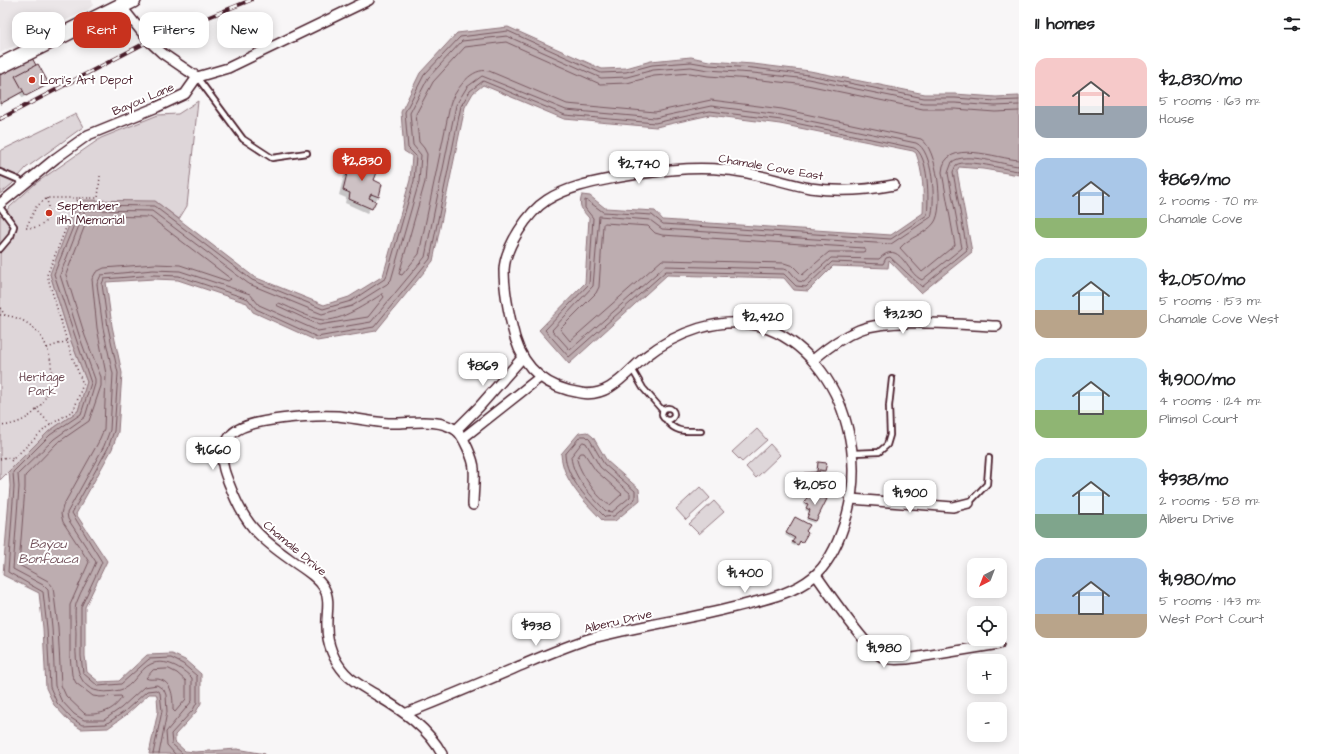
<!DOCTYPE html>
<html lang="en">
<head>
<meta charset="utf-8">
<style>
  :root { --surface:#fff; --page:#f2f2f2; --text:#202124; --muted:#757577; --accent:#c8321e }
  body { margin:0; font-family:"Architects Daughter",sans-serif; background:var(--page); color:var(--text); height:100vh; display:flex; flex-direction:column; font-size:15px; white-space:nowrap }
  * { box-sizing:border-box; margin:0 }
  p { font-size:13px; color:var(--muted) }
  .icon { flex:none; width:22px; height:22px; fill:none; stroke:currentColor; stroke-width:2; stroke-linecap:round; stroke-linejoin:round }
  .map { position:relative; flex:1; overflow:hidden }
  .side { display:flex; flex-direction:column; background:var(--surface); width:300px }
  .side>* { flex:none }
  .banner { position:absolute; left:12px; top:12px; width:380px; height:36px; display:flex; gap:8px }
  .needle { width:26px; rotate:222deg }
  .buttons { position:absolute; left:967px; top:558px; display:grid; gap:8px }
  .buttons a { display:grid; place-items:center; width:40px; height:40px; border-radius:8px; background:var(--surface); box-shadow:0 2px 10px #0003; font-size:20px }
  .price { position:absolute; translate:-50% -34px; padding:0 9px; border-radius:8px; background:#fff; color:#222; font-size:13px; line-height:26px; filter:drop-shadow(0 1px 2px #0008) }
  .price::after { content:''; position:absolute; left:50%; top:24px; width:12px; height:9px; margin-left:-6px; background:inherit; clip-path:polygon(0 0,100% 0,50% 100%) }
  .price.selected { background:var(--accent); color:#fff }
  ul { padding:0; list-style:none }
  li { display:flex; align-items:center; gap:12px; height:100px; padding:0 16px }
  li span { display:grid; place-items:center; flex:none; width:112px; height:80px; border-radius:12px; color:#555 }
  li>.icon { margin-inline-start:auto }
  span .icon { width:48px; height:48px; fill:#fffc; stroke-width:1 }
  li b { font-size:17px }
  h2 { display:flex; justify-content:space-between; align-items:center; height:48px; padding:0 16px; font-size:17px }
  .tag { padding:0 14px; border-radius:12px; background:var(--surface); box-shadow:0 2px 10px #0003; font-size:14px; line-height:36px }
  .tag.selected { background:var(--accent); color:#fff }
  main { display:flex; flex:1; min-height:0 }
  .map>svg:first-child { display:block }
  .built { fill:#ebe6e8 }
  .green { fill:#ded6d9; stroke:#947a82 }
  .water { fill:#bdadb0; stroke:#8f747b }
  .shadow { fill:#0003 }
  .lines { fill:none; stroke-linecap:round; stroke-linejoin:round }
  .shore { stroke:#785860; stroke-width:1 }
  .building { fill:#cdc1c4; stroke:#4a1f2b }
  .lane-casing { stroke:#4a1f2b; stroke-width:8 }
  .street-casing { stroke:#4a1f2b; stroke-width:12 }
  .primary-casing { stroke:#4a1f2b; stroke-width:18 }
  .path { stroke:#4a1f2b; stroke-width:1.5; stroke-dasharray:1 3; stroke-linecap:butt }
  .lane { stroke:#fff; stroke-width:4.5 }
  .street { stroke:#fff; stroke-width:9 }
  .primary { stroke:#fff; stroke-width:15 }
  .rail-casing { stroke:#4a1f2b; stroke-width:4 }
  .rail { stroke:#fff; stroke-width:2.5; stroke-dasharray:8; stroke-linecap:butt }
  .poi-dot { fill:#c8321e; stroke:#fff; stroke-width:1.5 }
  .labels { text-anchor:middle; stroke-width:4; stroke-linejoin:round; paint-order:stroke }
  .poi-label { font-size:12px; fill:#4a1f2b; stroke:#fff; text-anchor:start }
  .street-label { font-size:12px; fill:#4a1f2b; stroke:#fff }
  .park-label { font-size:12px; fill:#6f4d56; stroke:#fff }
  .water-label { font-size:13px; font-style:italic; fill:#72515a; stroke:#fff }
</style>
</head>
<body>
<main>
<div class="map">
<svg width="1019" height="754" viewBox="0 0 1019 754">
  <rect width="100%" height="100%" fill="#f8f6f7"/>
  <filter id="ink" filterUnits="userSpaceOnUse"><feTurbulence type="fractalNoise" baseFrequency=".025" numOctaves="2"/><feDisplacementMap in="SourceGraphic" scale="8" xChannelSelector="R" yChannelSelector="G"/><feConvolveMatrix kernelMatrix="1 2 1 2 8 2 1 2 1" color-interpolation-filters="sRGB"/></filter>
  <g filter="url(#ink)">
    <polygon class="built" points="0,0 92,0 93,5 89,9 0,53"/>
    <g class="green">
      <polygon points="198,101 187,206 179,219 155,201 50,274 71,341 87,382 78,411 48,432 0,480 0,216 36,183 101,138 158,115 178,114"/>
      <polygon points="76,114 83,127 26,168 12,184 0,194 0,151"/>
      <polygon points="757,429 767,440 742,462 732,452"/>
      <polygon points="770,444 780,455 756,478 746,467"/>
      <polygon points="700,487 710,498 686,520 676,509"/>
      <polygon points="714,501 724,512 699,534 689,524"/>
    </g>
    <g class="water">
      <path d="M508,27l94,42 24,-1 25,-7 40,-4 18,4 44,3 57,7 115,23h30l41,3 23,-1v79l-36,-6 -24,-2 -2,4 15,81 -51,41 -32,-33 -1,8 -55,-2 -25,25 -14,-1 -10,-12 -117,-3 -98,89 -30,-34 46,-47 4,-65c-7,-8 -11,-12 -7,-23l8,1 15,12 50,3 8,9 228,15 32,-22c1,-22 0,-40 -7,-60l-3,-2 -133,-27 -70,-9 -54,12 -92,-8 -81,-34 -10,8 -8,14 -32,154 -57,70 -59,10 -64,-29 -6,-9 -69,-23 -24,-1 -48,3 6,44 10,47 -4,59 -6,17 -36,65 31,47 -22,46v49l2,16 12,10 20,-1 28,-26 25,-1 13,6 16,14v29l-5,9 -21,23v7l10,9 10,1 42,-3 28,5h-116l9,-43 -1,-15 -1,-2h-7l-23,21 -18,13 -27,1 -12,-8 -15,-16 -8,-17 -3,-60 -4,-35 -36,-18 7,-89 -1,-15 39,-39 30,-21 9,-29 -16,-41 -21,-67 29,-74 76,1 99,76 70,28 25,-8 34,-21 27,-96 2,-24 -8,-5 -3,-39 19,-39 37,-40z"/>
      <path d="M587,432l6,5 14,24 32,28 1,11 -25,21h-12c-18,-19 -40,-39 -42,-67l18,-21z"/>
    </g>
    <g class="shadow">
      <polygon points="0,75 47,83 23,98 20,94 0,105"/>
      <polygon points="351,158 372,181 378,197 367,213 345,203 346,198 339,195 347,163"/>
      <polygon points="818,463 825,470 823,472 818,471 827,489 825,491 811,489 809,484 801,483 804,474 815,473"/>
      <polygon points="809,493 826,500 814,523 806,520 809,512 805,510 807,506 803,505"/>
      <polygon points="794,520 801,542 795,546 791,544 793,540 785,535"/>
    </g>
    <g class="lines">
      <g class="shore">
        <path d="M1019,111l-24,1 -40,-3h-32l-116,-24 -55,-6 -44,-3 -18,-3 -36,3 -27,7 -27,1 -94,-42 -41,5 -32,35 -17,32 3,28 5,6 3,6 -2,28 -26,92 3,1 17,-21 32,-153c7,-13 20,-34 38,-30l78,33 88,8 56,-12 71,9 139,30c16,9 24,70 13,84 -8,11 -25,14 -34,25l22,24 33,-27 -13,-73c2,-35 56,-13 77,-12"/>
        <path d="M89,216l61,1 81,62 -3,2 -48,-16 -25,-1 -51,4 -8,4 -4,7 5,49 9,46 -2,55 -6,14 -35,63 -2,8 2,8 26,40 -19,43v51l2,19 4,8 17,13 7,1 21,-1 1,1c-8,14 -22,18 -37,17l-19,-18 -5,-11 -3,-58 -5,-40 -5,-6 -29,-16 6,-77v-12l32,-33 32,-22 12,-35v-9l-16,-41 -19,-61z"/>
        <polygon points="605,223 648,226 655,233 662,235 864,248 866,251 864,252 829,252 802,275 793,266 784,263 662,260 570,341 560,329 596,293 599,287 603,225"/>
        <path d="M382,294l2,3 -16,20 -49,8 -43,-20 3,-2c13,5 29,15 44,17 17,2 45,-17 59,-26z"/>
        <path d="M581,436h5l4,4 14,24 31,27v8l-21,17 -9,1c-16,-16 -39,-39 -40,-62z"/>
        <path d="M583,442l3,1 14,24 30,26v4l-18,15 -6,-1c-14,-14 -33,-33 -35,-54z"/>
        <path d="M581,453h3l12,18 26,23 -12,11c-11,-4 -32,-35 -33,-46z"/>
        <path d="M169,669l8,4 9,8v18l-11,13 -2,-2c0,-12 0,-28 -15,-31 -5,0 -9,1 -12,-1l7,-8z"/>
        <polyline points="153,754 162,711 160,693 156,690 147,691 124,712 106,724 82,725 71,718 57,703 50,687 47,628 43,592 8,572 14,487 13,472 50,435 81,414 91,383 54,274 82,205 154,206 252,280 323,309 351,301 386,278 414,181 416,156 408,148 405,112 424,75 460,37 508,31 601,73 626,72 652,65 691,62 709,65 753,68 809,75 924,98 955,98 995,101 1019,100"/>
        <polyline points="159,754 167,712 166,695 164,690 157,685 144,687 121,708 104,720 84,720 74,714 61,700 55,686 52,627 48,590 43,585 13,569 19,487 18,474 54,439 85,417 95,384 95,379 80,338 60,275 85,210 152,211 249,284 322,314 352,306 387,284 391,280 419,182 421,155 413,145 410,113 428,78 462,41 507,36 601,78 627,77 653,70 691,67 708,70 753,73 808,79 924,103 955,103 995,106 1019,105"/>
        <path d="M175,754l-8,-9 -1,-13 26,-31v-23c-10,-10 -27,-20 -41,-14 -12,5 -18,23 -31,26 -44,10 -45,-23 -44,-56 0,-9 -2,-22 0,-30 5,-15 15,-28 20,-42l-28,-43 -1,-6 37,-67 6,-16 3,-56 -10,-46 -6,-44 4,-9 52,-5 27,1 70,23 9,11 59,26 53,-9 54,-65 31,-152 11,-18 15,-11 84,34 89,8 56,-12 70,9 135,28c17,7 20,58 15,74l-40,27 -229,-15 -12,-9 -51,-4 -6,70 -41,44 18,20 95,-84 119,3 6,2 8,10 6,1 27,-24 48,1c21,-21 27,14 43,21l40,-32 -14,-75 4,-11c13,-11 51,3 67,4"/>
        <path d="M183,754l-11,-10 -1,-10 22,-24 4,-8v-26l-14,-12 -12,-6 -22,1 -28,25 -23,2 -15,-13 -2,-17v-49l21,-45 -30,-49 36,-65 6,-17 4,-58 -10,-46 -6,-43 2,-5 50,-4 25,1 69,23 8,10 61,28 57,-10 56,-68 31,-153 9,-15 13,-10 82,34 90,8 55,-12 71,9 133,28c15,6 15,53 13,67l-36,24 -228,-15 -11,-9 -49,-3 -15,-11 -3,-1v8l8,10 -4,66 -44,46 24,27 97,-86 118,3 12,12 10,1 26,-25 51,2 3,-6 4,-1 32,30 45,-37 -14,-78 3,-7c11,-7 49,5 63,6"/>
      </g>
    </g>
    <g class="building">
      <polygon points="31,56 44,80 0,104 0,74"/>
      <polygon points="38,64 49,84 26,96 15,76"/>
      <polygon points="351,157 380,165 374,180 382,184 379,197 371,194 369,198 376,201 372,209 349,199 350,193 343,190"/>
      <polygon points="818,462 827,463 825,471 819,470 819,473 830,474 828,489 813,487 813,485 810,485 810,482 803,481 804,473 817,472"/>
      <polygon points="809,492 827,499 816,521 807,518 810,510 806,508 808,504 805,503"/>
      <polygon points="795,517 810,525 806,531 808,533 802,543 800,541 798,545 792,542 795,538 786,533"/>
    </g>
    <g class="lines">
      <defs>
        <g id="lane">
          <polyline points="197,77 243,139 272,158 307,153"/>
          <polyline points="0,172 19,180 23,185"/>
          <polyline points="0,207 14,226 11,236 0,249"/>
          <polyline points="632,369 643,388 663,411"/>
          <circle cx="668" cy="414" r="6"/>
          <path d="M667,421c9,12 19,10 34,10"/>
          <polyline points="853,453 879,452 887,445 890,435 889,406 892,379"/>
          <polyline points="969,503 987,484 989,458"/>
        </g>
        <g id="street">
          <polyline points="121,6 149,41 162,53 197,77"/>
          <polyline points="0,204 56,158 88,135 157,107 185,94 197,77 228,68 369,0"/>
          <path d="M813,360c14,-12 29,-23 46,-30 32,-13 102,-5 138,-4"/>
          <polyline points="456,430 479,407 523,357"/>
          <polyline points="463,438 539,378"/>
          <polyline points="851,499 953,507 969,503"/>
          <path d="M816,575c12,17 51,74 66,82 8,4 16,2 25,2l92,-15"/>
          <path d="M407,713c35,-14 71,-29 106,-44 26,-11 52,-23 79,-31 47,-12 96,-19 143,-31 27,-7 56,-12 78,-30 16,-13 25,-34 31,-52 11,-33 12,-66 3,-99 -11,-44 -42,-86 -87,-100 -39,-11 -85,7 -115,31 -19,16 -36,41 -64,36 -33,-5 -56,-22 -66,-55 -5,-19 -11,-48 -11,-68 1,-23 24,-58 43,-70 22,-14 48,-18 73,-23 35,-6 72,-11 107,-7 28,2 56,13 83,18 27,4 58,2 84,-3"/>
          <path d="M442,754c-14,-26 -39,-43 -64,-58 -11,-7 -24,-13 -33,-23 -11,-12 -18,-29 -18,-46 -1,-13 4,-27 -3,-39 -7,-12 -22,-20 -33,-28 -33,-23 -47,-37 -61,-74 -4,-10 -9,-21 -7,-32 1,-7 4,-15 9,-20 15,-16 83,-19 106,-18 16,2 33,6 50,7 22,1 49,-6 68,7 7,5 18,30 18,39 1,11 -1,24 -1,36"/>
        </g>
        <polyline id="primary" points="0,66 133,0"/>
      </defs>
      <use href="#lane" class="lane-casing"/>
      <use href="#street" class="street-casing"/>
      <use href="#primary" class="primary-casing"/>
      <g class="path">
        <path d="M47,198c3,20 1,30 -21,30l10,-21 11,-9h31"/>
        <polyline points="0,308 5,315"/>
        <path d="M0,315c66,2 71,106 0,111"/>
        <polyline points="47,348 67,341"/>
        <polyline points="36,409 51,425"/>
        <polyline points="0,459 6,457 14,459"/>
        <polyline points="11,461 47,427 74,410 83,384 70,351 47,275 78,198 98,198 100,176"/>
      </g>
      <use href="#lane" class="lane"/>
      <use href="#street" class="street"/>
      <use href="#primary" class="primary"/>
      <defs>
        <polyline id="rail" points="0,119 149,41 251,0"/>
      </defs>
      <use href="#rail" class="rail-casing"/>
      <use href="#rail" class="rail"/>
    </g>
  </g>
  <g class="poi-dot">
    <circle cx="32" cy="80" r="4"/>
    <circle cx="49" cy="213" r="4"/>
  </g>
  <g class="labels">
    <g class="poi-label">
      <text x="40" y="84">Lori's Art Depot</text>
      <text x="57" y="210">September<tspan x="57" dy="14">11th Memorial</tspan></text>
    </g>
    <g class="street-label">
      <text transform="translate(143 99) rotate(-23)" y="4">Bayou Lane</text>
      <text transform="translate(771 167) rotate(10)" y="4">Chamale Cove East</text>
      <text transform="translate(295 548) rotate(40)" y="4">Chamale Drive</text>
      <text transform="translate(618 621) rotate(-13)" y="4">Alberu Drive</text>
    </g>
    <g class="park-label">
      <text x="42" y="381">Heritage<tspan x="42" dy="14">Park</tspan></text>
    </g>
    <g class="water-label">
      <text x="48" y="548">Bayou<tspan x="48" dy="15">Bonfouca</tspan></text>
    </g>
  </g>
</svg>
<div class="buttons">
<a><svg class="needle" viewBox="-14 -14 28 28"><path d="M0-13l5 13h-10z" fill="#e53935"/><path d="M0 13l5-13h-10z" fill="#757577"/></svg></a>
<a><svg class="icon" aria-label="locate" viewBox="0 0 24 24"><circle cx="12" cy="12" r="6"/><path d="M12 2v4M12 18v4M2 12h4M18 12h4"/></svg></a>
<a>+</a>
<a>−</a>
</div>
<b class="price selected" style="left:362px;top:182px">$2,830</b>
<b class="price" style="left:639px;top:185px">$2,740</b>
<b class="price" style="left:903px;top:335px">$3,230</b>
<b class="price" style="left:763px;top:338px">$2,420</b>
<b class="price" style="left:483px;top:387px">$869</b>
<b class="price" style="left:213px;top:471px">$1,660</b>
<b class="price" style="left:815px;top:506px">$2,050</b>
<b class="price" style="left:910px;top:514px">$1,900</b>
<b class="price" style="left:745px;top:594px">$1,400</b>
<b class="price" style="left:536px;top:647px">$938</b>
<b class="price" style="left:884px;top:669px">$1,980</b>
<div class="banner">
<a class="tag">Buy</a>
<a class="tag selected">Rent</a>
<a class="tag">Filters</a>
<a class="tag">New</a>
</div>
</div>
<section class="side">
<h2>11 homes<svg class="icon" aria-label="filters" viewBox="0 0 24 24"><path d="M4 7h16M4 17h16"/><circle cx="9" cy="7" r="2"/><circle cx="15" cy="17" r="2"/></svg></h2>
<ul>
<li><span style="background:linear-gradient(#f6c9c9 60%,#9aa5b1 0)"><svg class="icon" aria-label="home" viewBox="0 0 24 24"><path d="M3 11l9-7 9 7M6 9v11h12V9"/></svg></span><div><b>$2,830/mo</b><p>5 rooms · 163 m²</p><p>House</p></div></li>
<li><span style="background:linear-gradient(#a9c7e8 75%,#8fb573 0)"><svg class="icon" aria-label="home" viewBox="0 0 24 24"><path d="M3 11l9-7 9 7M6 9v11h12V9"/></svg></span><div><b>$869/mo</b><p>2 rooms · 70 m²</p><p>Chamale Cove</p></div></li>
<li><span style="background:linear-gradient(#bfe0f5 65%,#b9a48a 0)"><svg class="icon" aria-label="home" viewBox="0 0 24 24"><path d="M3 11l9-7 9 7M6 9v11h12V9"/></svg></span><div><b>$2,050/mo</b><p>5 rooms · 153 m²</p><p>Chamale Cove West</p></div></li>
<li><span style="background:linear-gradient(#bfe0f5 65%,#8fb573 0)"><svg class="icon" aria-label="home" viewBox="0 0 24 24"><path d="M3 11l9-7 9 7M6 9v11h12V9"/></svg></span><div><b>$1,900/mo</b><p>4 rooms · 124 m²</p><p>Plimsol Court</p></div></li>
<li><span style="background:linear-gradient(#bfe0f5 70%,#7fa58c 0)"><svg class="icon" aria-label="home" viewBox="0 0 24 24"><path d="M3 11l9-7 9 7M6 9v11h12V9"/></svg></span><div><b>$938/mo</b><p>2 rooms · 58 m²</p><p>Alberu Drive</p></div></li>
<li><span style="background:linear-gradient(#a9c7e8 70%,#b9a48a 0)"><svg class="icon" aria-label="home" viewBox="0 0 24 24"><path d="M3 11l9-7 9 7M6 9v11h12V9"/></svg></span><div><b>$1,980/mo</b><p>5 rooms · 143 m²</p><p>West Port Court</p></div></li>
</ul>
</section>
</main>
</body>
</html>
